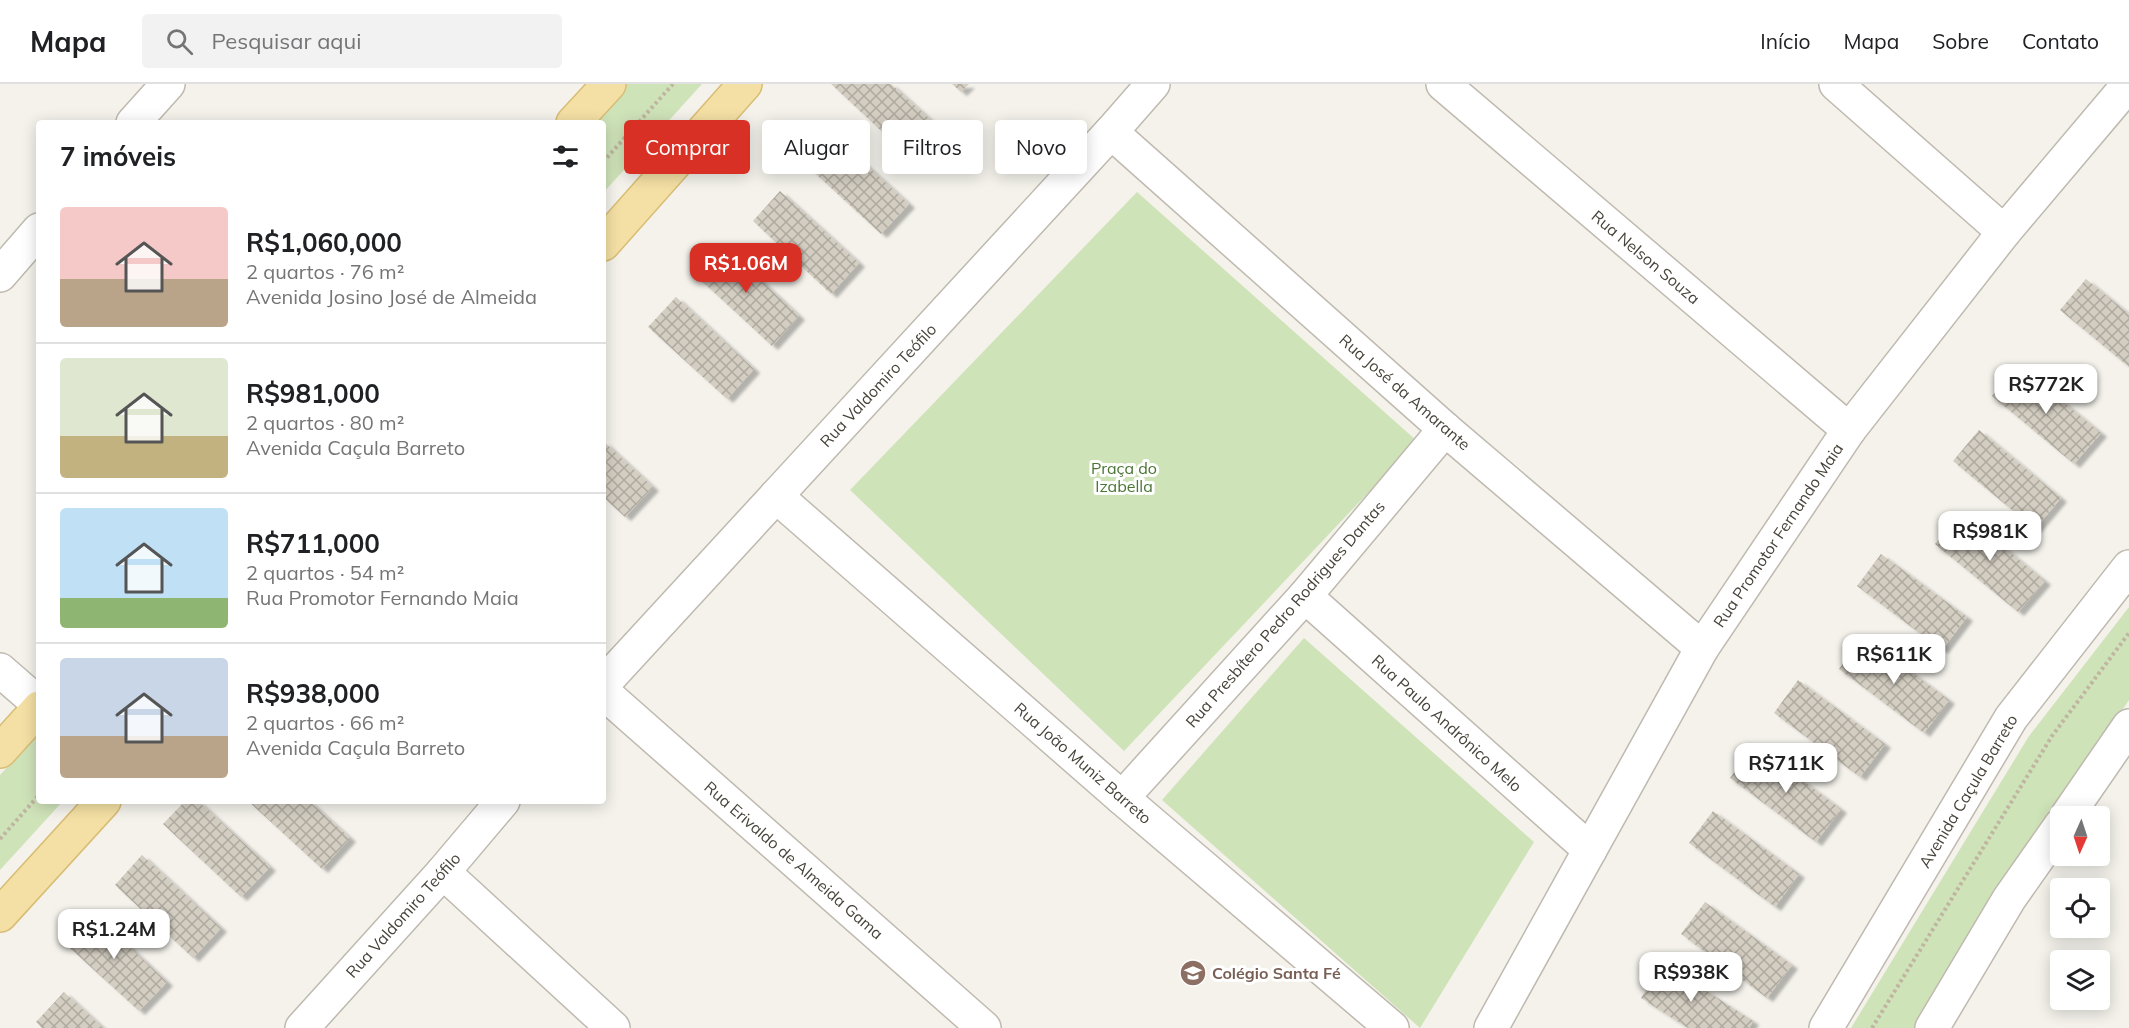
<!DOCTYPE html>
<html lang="pt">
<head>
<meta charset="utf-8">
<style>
  :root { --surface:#fff; --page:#f2f2f2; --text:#202124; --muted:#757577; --line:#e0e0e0; --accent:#d93025 }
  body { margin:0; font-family:Mulish,sans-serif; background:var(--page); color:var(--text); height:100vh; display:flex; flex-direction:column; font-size:22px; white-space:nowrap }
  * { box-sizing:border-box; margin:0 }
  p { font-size:20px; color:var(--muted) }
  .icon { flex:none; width:33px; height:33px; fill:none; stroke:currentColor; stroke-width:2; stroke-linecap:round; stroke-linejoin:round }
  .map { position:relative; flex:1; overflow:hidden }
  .sheet { position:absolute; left:36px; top:36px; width:570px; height:684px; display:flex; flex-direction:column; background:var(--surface); border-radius:6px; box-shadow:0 3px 15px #0003 }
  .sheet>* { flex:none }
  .hud { position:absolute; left:624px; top:36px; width:570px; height:54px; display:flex; gap:12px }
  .needle { width:39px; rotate:183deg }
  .controls { position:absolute; left:2050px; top:722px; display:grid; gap:12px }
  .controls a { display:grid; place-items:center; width:60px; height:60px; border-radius:6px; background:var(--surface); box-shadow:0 3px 15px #0003; font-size:30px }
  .price { position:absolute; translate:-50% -51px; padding:0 14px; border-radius:12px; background:#fff; color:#222; font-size:20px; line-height:39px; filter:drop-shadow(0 2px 3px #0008) }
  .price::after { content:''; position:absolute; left:50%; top:36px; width:18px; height:14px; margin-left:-9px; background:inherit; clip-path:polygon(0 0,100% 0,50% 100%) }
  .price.active { background:var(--accent); color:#fff }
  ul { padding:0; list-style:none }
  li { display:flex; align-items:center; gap:18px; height:150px; padding:0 24px }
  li+li { border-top:2px solid var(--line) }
  li span { display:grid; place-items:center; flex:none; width:168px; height:120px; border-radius:6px; color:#555 }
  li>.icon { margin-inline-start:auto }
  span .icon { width:72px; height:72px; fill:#fffc; stroke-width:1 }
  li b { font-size:26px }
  h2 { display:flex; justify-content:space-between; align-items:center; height:72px; padding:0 24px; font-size:26px }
  .pill { padding:0 21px; border-radius:6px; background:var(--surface); box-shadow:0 3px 15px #0003; font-size:21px; line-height:54px }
  .pill.active { background:var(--accent); color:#fff }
  header { display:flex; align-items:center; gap:36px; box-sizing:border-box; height:84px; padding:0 30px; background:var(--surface); border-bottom:2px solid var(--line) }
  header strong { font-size:28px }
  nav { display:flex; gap:33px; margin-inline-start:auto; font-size:21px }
  .search { width:420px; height:54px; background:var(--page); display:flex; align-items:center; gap:15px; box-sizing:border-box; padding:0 21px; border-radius:6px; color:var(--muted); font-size:22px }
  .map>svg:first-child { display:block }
  .green { fill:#cfe3b9 }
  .building { fill:url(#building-cross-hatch); filter:url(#shadow) }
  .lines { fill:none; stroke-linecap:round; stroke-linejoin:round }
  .minor-casing { stroke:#bfb9af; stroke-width:36 }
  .major-casing { stroke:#d8bd75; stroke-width:36 }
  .path { stroke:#bfb5a1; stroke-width:4; stroke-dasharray:3 3; stroke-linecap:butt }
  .minor { stroke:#fff; stroke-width:33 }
  .major { stroke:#f4e0a4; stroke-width:33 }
  .labels { text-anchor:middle; stroke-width:6; stroke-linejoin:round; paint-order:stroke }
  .street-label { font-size:16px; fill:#47433a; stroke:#fff }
  .park-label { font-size:16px; fill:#497432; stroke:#fff }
  .education-label { font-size:16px; font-weight:bold; fill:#785e54; stroke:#fff; text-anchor:start }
</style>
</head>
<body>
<header>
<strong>Mapa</strong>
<div class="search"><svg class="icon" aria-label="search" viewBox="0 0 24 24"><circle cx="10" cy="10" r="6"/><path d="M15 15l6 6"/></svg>Pesquisar aqui</div>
<nav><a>Início</a><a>Mapa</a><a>Sobre</a><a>Contato</a></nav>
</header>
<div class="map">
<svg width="2129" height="944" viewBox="0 0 2129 944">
  <defs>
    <pattern id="building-cross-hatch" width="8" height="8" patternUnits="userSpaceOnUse" patternTransform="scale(1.5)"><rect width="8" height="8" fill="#d4cec2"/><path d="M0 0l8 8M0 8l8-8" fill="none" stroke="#aea99f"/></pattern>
    <filter id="shadow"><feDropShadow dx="6" dy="4" stdDeviation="1.5" flood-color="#0004"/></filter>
  </defs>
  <rect width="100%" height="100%" fill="#f4f2eb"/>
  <g class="green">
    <polygon points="624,0 702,0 603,109 603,39 588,39"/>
    <polygon points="1137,108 1417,357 1124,667 850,406"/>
    <polygon points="2129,523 2129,616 2064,712 1922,944 1851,944 2029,652"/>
    <polygon points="1304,554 1534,758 1420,944 1162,716"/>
    <polygon points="39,649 39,717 63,717 0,786 0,691"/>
  </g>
  <g class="building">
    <polygon points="831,0 891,0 934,39 905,69"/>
    <polygon points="952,0 969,0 961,8"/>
    <polygon points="830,48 909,120 881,150 803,78"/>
    <polygon points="780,107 859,179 831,210 753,137"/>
    <polygon points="721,159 799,232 772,262 693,189"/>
    <polygon points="2086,195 2129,230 2129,283 2060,226"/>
    <polygon points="676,213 754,285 727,315 648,243"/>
    <polygon points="2018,281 2101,349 2074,380 1992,312"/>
    <polygon points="1979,346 2061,414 2035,445 1953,377"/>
    <polygon points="603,357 653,403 625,433 603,413"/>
    <polygon points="1962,429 2045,497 2018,528 1935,460"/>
    <polygon points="1881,470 1967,533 1942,566 1857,502"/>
    <polygon points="1863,552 1949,616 1924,649 1839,585"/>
    <polygon points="1798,596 1885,660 1860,693 1774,629"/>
    <polygon points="1755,661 1841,725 1816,758 1730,694"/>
    <polygon points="185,717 198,717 270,783 241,813 163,740"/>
    <polygon points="248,717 309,717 350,754 322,785"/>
    <polygon points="1713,727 1799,790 1775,823 1689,759"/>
    <polygon points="142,771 221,844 193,874 115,801"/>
    <polygon points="1705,818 1792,881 1767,914 1681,850"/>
    <polygon points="89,825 167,898 139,927 60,855"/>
    <polygon points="1663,879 1753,937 1749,944 1688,944 1641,914"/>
    <polygon points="64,908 103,944 42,944 36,938"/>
  </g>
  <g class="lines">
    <defs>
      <g id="minor">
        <polyline points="1443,0 1849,346"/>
        <polyline points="1836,0 2004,148"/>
        <polyline points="133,39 168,0"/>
        <polyline points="1111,48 1445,345 1702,564"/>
        <polyline points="0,191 39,146"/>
        <polyline points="776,412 1122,714 1392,944"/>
        <polyline points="1305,512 1590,766"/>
        <polyline points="0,586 39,620"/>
        <polyline points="603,600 1111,48 1153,0"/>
        <polyline points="603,608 984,944"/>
        <polyline points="1122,714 1305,512 1445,345"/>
        <polyline points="2067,732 2129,642"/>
        <polyline points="443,788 613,944"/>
        <polyline points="302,944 443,788 503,717"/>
        <polyline points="1491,944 1702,564 1849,346 2004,148 2129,0"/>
        <polyline points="1826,944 2011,634 2129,483"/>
        <polyline points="1932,944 2009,815 2061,741"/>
      </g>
      <g id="major">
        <polyline points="573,39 609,0"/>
        <polyline points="603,160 745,0"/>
        <polyline points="0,667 39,624"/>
        <polyline points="0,831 104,717"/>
      </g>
    </defs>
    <use href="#minor" class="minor-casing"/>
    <use href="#major" class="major-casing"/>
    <g class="path">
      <polyline points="603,78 673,0"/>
      <polyline points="0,755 39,711"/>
      <polyline points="1872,944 2052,652 2129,549"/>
    </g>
    <use href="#minor" class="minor"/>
    <use href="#major" class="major"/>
  </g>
  <defs>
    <symbol id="school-disc" viewBox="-11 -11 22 22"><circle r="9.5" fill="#8d6e63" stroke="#fff"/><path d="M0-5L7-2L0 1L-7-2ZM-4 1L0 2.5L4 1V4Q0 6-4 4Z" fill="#fff"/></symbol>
  </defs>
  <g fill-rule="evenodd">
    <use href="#school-disc" x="1178" y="874" width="30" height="30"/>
  </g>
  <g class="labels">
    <g class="street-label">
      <text transform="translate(1646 173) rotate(40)" y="6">Rua Nelson Souza</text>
      <text transform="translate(878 301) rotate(-47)" y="6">Rua Valdomiro Teófilo</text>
      <text transform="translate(1405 308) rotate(41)" y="6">Rua José da Amarante</text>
      <text transform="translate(1778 451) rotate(-56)" y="6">Rua Promotor Fernando Maia</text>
      <text transform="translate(1285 530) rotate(-49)" y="6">Rua Presbítero Pedro Rodrigues Dantas</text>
      <text transform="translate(1447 639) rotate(42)" y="6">Rua Paulo Andrônico Melo</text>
      <text transform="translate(1083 679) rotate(41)" y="6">Rua João Muniz Barreto</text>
      <text transform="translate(1968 707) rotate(-59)" y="6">Avenida Caçula Barreto</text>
      <text transform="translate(794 776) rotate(41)" y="6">Rua Erivaldo de Almeida Gama</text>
      <text transform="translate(403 831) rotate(-48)" y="6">Rua Valdomiro Teófilo</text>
    </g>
    <g class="park-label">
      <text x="1124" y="390">Praça do<tspan x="1124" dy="18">Izabella</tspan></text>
    </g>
    <g class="education-label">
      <text x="1212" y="895">Colégio Santa Fé</text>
    </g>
  </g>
</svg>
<div class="controls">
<a><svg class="needle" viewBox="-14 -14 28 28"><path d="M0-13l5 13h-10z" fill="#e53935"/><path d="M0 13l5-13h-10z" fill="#757577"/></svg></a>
<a><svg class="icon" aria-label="locate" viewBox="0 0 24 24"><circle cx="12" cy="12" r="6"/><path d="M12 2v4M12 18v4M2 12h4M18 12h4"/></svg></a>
<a><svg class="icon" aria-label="layers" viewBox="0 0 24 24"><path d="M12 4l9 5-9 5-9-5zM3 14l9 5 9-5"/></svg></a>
</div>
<b class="price active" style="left:746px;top:210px">R$1.06M</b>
<b class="price" style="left:2046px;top:331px">R$772K</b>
<b class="price" style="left:1990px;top:478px">R$981K</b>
<b class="price" style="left:1894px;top:601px">R$611K</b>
<b class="price" style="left:1786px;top:710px">R$711K</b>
<b class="price" style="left:114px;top:876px">R$1.24M</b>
<b class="price" style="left:1691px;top:919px">R$938K</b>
<div class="hud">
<a class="pill active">Comprar</a>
<a class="pill">Alugar</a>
<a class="pill">Filtros</a>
<a class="pill">Novo</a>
</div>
<section class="sheet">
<h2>7 imóveis<svg class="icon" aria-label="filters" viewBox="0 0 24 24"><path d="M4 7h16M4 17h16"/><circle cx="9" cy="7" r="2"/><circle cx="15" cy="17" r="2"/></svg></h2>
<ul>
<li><span style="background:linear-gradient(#f6c9c9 60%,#b9a48a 0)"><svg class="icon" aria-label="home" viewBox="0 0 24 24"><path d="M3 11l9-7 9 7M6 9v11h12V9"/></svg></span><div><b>R$1,060,000</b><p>2 quartos · 76 m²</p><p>Avenida Josino José de Almeida</p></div></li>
<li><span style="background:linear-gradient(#dfe7d0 65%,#c2b280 0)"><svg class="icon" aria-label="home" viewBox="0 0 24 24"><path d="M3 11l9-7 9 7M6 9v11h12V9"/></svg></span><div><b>R$981,000</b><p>2 quartos · 80 m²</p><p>Avenida Caçula Barreto</p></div></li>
<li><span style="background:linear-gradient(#bfe0f5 75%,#8fb573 0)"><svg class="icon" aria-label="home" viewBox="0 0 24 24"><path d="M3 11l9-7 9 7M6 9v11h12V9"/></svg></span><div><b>R$711,000</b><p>2 quartos · 54 m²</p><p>Rua Promotor Fernando Maia</p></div></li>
<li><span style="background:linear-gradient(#c9d6e8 65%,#b9a48a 0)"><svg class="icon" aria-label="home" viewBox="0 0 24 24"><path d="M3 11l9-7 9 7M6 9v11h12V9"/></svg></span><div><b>R$938,000</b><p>2 quartos · 66 m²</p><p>Avenida Caçula Barreto</p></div></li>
</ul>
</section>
</div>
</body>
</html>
